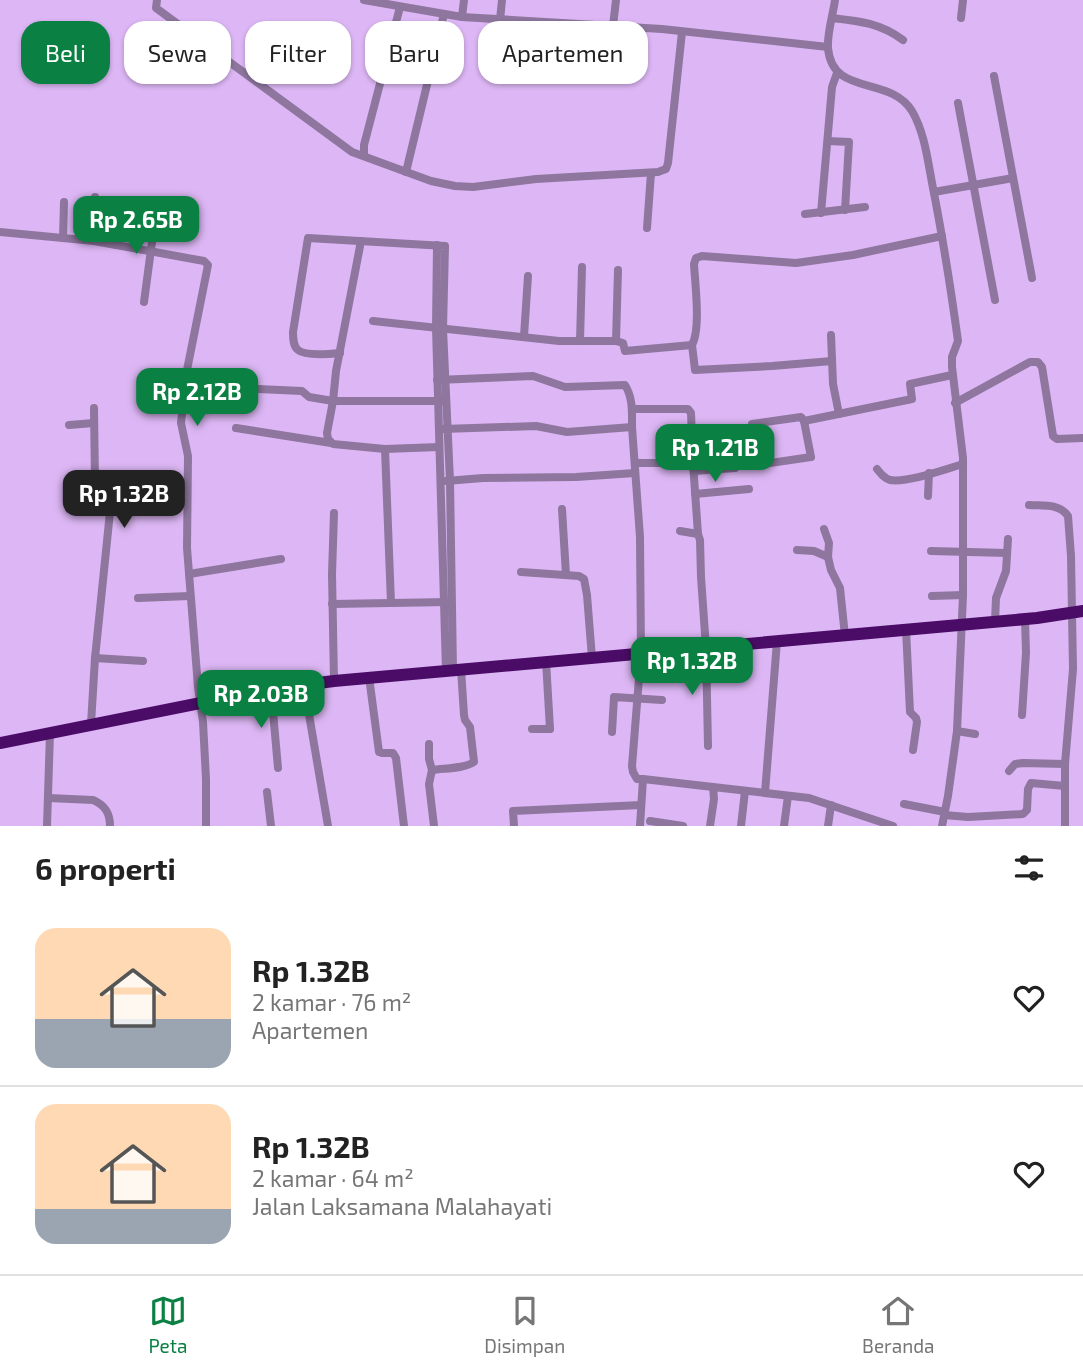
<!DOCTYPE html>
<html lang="id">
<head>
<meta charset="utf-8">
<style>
  :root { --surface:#fff; --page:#f2f2f2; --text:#222; --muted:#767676; --line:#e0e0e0; --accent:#0b8043 }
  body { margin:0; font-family:"Exo 2",sans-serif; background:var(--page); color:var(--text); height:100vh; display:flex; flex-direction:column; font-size:26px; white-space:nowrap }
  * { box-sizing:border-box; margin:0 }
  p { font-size:23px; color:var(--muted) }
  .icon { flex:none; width:38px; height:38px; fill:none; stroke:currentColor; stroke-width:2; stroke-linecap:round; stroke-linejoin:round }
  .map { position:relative; height:826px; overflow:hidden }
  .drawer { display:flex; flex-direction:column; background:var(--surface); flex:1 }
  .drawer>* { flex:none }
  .top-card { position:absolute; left:21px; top:21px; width:700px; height:63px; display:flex; gap:14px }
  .price { position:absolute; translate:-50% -60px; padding:0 16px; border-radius:14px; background:var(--accent); color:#fff; font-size:23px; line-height:46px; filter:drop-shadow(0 2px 4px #0008) }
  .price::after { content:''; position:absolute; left:50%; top:42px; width:21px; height:16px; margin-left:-10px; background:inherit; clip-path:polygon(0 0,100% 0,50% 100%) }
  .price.selected { background:#222; color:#fff }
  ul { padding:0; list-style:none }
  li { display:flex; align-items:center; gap:21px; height:175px; padding:0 35px }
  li+li { border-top:2px solid var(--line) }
  li span { display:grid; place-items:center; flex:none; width:196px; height:140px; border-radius:21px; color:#555 }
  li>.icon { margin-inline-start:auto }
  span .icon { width:84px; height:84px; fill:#fffc; stroke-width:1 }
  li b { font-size:30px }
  h2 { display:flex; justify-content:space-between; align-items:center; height:84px; padding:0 35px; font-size:30px }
  .chip { padding:0 24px; border-radius:21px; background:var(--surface); box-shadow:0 2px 5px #0004; font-size:24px; line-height:63px }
  .chip.selected { background:var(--accent); color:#fff }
  .tab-bar { display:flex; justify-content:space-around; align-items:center; height:98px; border-top:2px solid var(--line); background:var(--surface); font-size:19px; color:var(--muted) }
  .tab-bar a { display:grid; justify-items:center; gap:4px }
  .tab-bar .selected { color:var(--accent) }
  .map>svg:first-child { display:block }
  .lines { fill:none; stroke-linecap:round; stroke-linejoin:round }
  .minor { stroke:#8e769e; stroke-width:8 }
  .highway { stroke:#4b0c68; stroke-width:12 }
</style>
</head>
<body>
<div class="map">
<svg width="1083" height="826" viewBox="0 0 1083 826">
  <rect width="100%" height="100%" fill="#ddb7f5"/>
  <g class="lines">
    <g class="minor">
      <polyline points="157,0 156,8 352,152 431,181 455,186 473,187 536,179 658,172 666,169 668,163 682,32"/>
      <polyline points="364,0 462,17 662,29 828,47"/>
      <path d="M835,0c-2,15 -8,33 -7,48 4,49 62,27 84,63 13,22 16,52 21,77 10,51 18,102 25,153l-6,16v10l11,91v137l-6,136 18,3"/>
      <polyline points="462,17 464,0"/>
      <path d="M832,18c27,3 48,5 71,22"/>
      <polyline points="961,18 963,0"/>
      <polyline points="500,20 502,0"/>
      <polyline points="613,26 616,0"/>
      <polyline points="994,76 1032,278"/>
      <polyline points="958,103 995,300"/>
      <polyline points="828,141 849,142 845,210"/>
      <polyline points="364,155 364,145 400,7"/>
      <polyline points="406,172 444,14"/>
      <polyline points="934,192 1013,178"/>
      <polyline points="821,213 832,87 837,73"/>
      <polyline points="805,214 865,207"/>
      <polyline points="647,228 651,173"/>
      <polyline points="0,232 94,241 204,261 208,265 187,370 181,423 188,456 187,548 198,687 203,722 206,779 206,826"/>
      <polyline points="63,238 64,202"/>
      <polyline points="94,241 95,197"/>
      <polyline points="361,241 336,371 333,401 327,433 328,439 333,444 385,449 439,447"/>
      <polyline points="116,245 122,203"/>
      <polyline points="437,245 436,328 446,671"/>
      <polyline points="144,302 156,212"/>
      <path d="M373,321l186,20h57l7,2 2,8 67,-6c9,-16 3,-62 2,-81l2,-6 6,-2 94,7 57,-8 89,-19"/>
      <polyline points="831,335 833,384 839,414"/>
      <polyline points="524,336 528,276"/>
      <polyline points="580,341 582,267"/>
      <polyline points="616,341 618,270"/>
      <polyline points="692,345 695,370 772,366 832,361"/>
      <path d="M340,353c-10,1 -35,3 -42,-3 -5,-4 -5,-12 -5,-18l15,-94 137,8 -2,83 7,152 3,189"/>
      <path d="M437,380l96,-4 32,11 60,-2c8,13 7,27 7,42l8,110 1,116 -9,113 1,6 4,7h6"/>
      <polyline points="258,389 302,391 309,397 333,401 442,401"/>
      <polyline points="955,403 1030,362 1038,362 1042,367 1053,436 1057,439 1083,438"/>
      <polyline points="94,408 95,483 96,486 104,487 109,490 110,512 95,658"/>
      <polyline points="632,409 688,409 691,413 693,463 698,534"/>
      <polyline points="752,424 801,417 804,421"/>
      <polyline points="69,425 94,423"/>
      <polyline points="236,428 331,443"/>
      <polyline points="443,429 536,426 567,432 632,427"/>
      <polyline points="693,443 741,443"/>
      <polyline points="385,449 391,603"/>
      <polyline points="635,463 693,463"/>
      <polyline points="757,465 811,457 804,421 912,399 910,384 952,375"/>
      <path d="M877,469c4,5 7,9 13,11 17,3 56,-11 73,-16"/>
      <polyline points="694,471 735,468"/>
      <polyline points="446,481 483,478 576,477 635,473"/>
      <polyline points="695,494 749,489"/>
      <polyline points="928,496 929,473"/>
      <path d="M1029,505c14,1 30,-2 39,11l3,40 2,113 -8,95v62"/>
      <polyline points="69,509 87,509 110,512"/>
      <polyline points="562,509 566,575"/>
      <polyline points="334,513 332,574 334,681"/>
      <polyline points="824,529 829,543 828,557 831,570 840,588 845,636"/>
      <polyline points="680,531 698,534 700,540 701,577 706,648 708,746"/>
      <polyline points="797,550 814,551 828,557"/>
      <polyline points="931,551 1007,553"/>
      <polyline points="521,572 579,576 584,579 587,595 592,658"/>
      <polyline points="189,574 281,559"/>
      <polyline points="932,596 963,595"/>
      <polyline points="138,598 190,596"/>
      <polyline points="332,604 449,602"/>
      <polyline points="995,621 996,598 1006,571 1008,539"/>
      <polyline points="906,629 910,712 916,718 917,722 913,750"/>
      <polyline points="546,661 550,729 549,728"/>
      <polyline points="369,677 379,752 382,753 393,753 396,758 404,826"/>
      <polyline points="304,685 328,826"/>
      <polyline points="271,689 278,768"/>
      <polyline points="1022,715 1026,653 1025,619"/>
      <polyline points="91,724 95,658 143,661"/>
      <polyline points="532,729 550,729"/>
      <polyline points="612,732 614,697 662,700"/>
      <polyline points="429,744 429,759 432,770 429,784 434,826"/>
      <path d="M432,770c13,-2 31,-1 42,-8l-4,-35 -5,-7 -1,-5 -3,-46"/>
      <polyline points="1009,771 1015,764 1023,763 1065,764"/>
      <polyline points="267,792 271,826"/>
      <polyline points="765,793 777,641"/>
      <path d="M48,798l45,2c12,5 17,13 17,26"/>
      <polyline points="904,804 945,812"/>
      <polyline points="944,815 968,817 1023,814 1027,810 1028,789 1031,783 1065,786"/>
      <polyline points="650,821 683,826"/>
      <polyline points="47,826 50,733"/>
      <polyline points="514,826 513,811 641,805"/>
      <polyline points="640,826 643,779 713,787"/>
      <polyline points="710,826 714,799 713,787 809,798 893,826"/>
      <polyline points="741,826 745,791"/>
      <polyline points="784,826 788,796"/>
      <polyline points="828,826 831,805"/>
      <polyline points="942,826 948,796 957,731"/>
    </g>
    <polyline class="highway" points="0,743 271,689 334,681 1037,618 1083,611"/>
  </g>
</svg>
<b class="price" style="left:136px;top:256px">Rp 2.65B</b>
<b class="price" style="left:197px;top:428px">Rp 2.12B</b>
<b class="price" style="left:715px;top:484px">Rp 1.21B</b>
<b class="price selected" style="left:124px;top:530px">Rp 1.32B</b>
<b class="price" style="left:692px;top:697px">Rp 1.32B</b>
<b class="price" style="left:261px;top:730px">Rp 2.03B</b>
<div class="top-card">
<a class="chip selected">Beli</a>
<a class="chip">Sewa</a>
<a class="chip">Filter</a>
<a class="chip">Baru</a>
<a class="chip">Apartemen</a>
</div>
</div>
<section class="drawer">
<h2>6 properti<svg class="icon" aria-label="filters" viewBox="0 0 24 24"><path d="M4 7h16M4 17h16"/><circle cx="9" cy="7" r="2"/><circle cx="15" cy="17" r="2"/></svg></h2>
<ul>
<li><span style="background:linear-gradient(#ffd9b3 65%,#9aa5b1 0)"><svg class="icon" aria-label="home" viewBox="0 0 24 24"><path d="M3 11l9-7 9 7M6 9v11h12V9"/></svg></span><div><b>Rp 1.32B</b><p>2 kamar · 76 m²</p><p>Apartemen</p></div><svg class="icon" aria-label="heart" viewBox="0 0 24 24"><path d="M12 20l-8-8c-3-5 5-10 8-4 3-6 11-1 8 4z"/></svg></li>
<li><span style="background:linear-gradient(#ffd9b3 75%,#9aa5b1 0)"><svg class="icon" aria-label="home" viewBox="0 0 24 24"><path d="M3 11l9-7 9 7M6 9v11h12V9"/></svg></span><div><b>Rp 1.32B</b><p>2 kamar · 64 m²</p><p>Jalan Laksamana Malahayati</p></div><svg class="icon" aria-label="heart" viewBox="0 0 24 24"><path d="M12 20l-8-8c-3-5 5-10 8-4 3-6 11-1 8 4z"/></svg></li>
</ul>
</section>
<nav class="tab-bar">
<a class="selected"><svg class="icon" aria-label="map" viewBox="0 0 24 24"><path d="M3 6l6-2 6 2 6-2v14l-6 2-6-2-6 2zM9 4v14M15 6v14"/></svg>Peta</a>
<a><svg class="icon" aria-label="saved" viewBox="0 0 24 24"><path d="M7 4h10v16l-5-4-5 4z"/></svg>Disimpan</a>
<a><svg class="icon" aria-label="home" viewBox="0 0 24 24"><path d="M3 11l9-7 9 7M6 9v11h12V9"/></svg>Beranda</a>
</nav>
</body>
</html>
